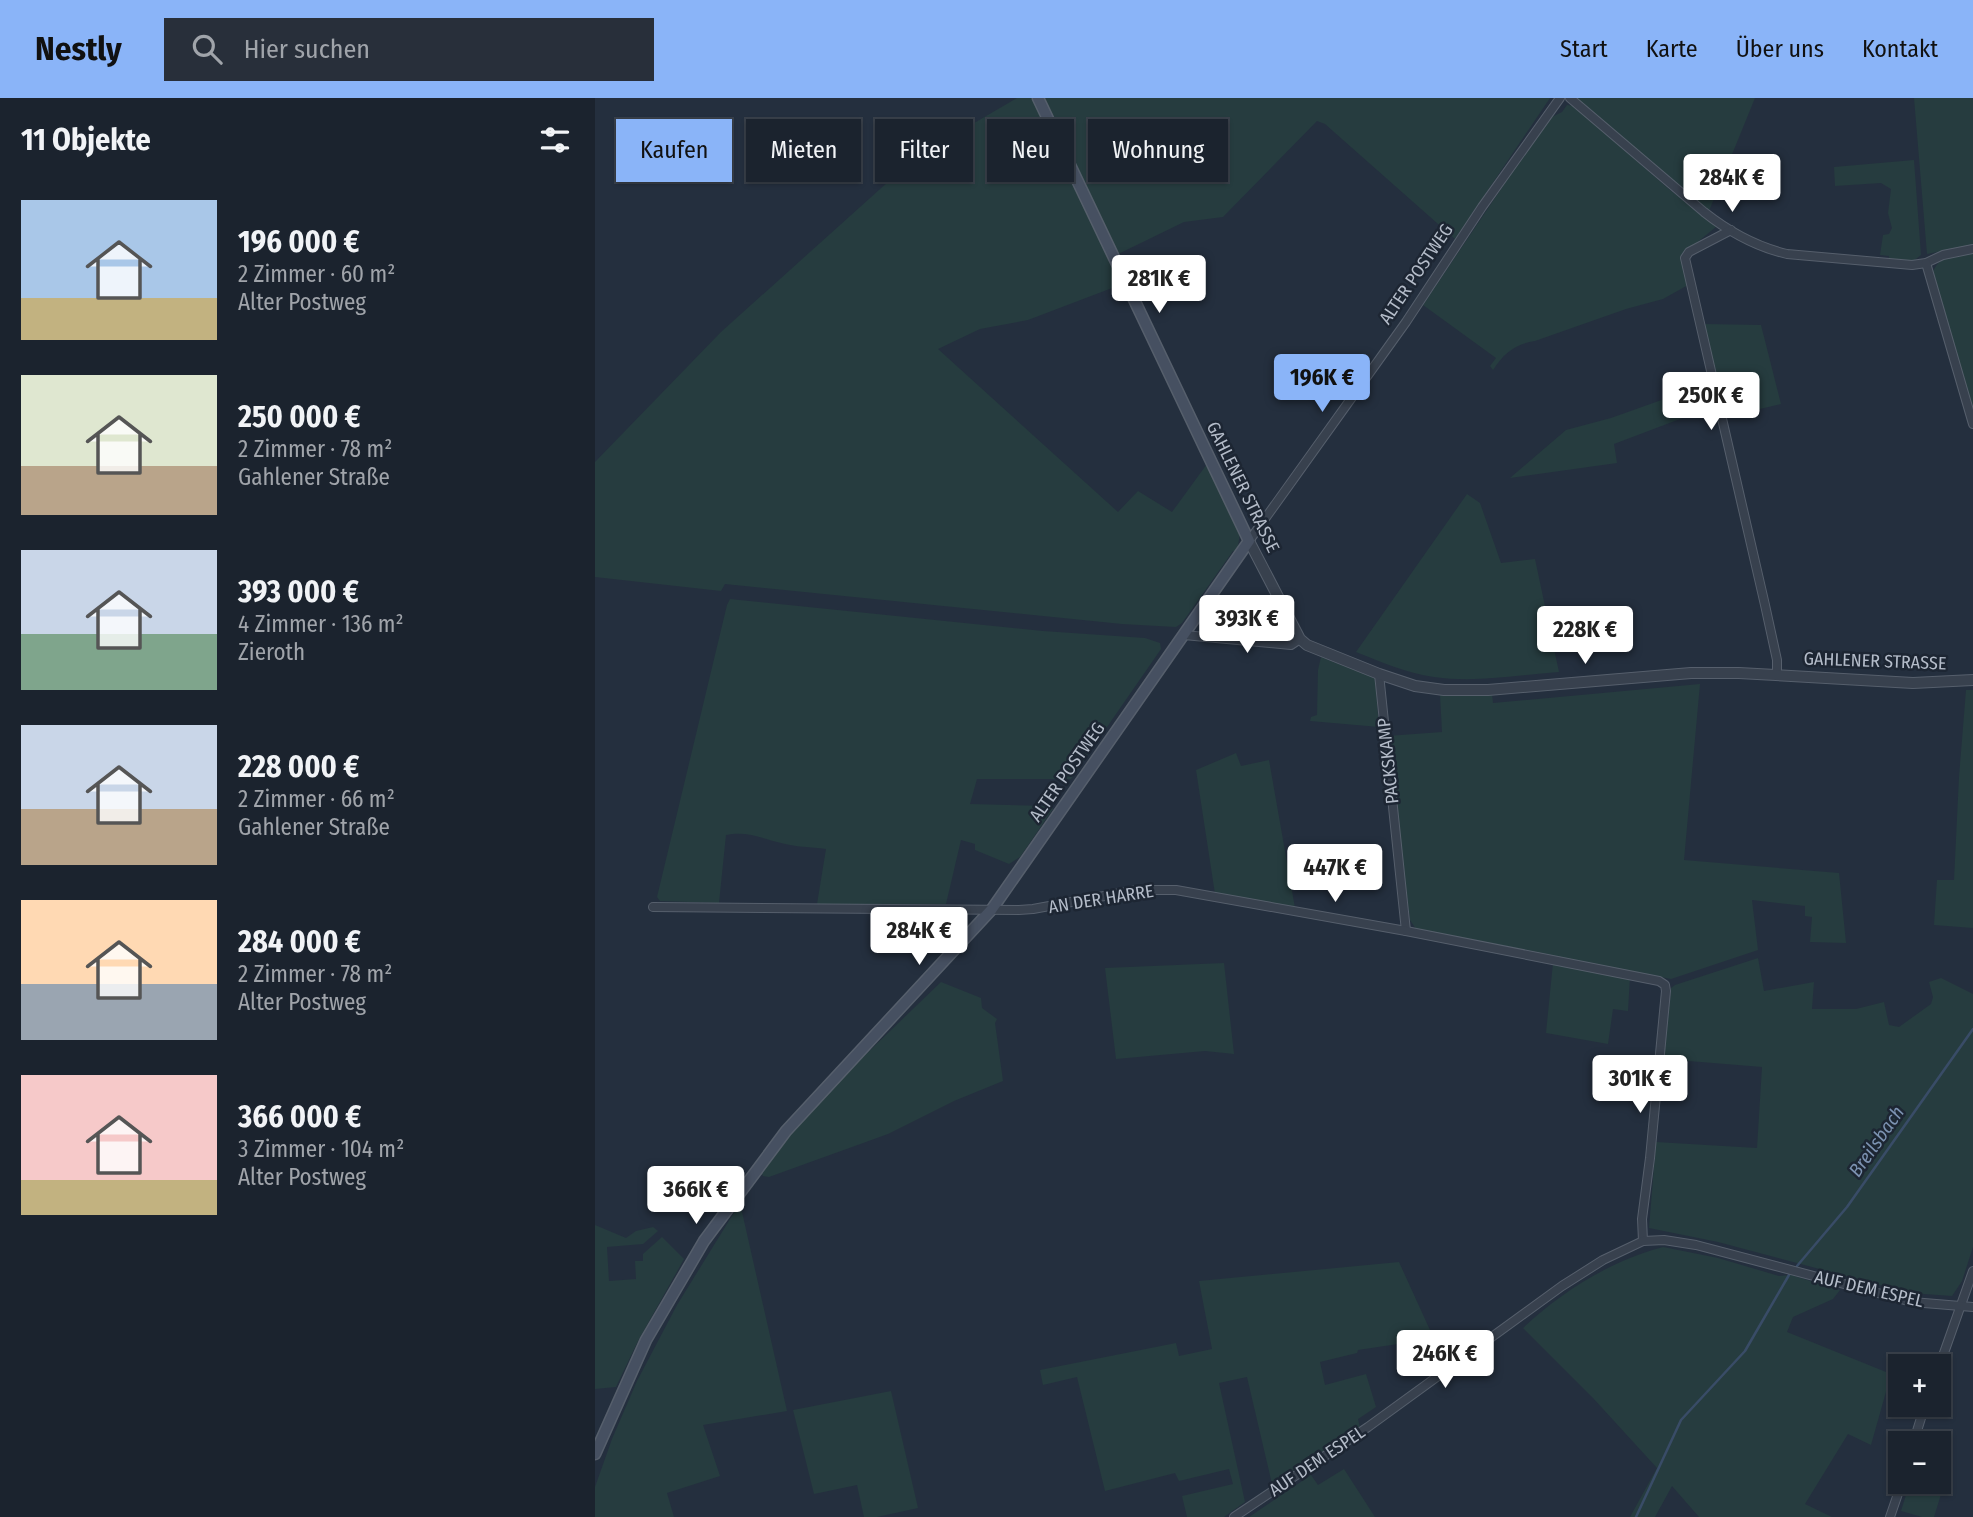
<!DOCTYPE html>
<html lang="de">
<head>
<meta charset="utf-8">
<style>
  :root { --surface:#1b232e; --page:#282f3a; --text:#f1f3f6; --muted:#a0a4aa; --line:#39404a; --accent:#8ab4f8 }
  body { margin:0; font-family:"Fira Sans Condensed",sans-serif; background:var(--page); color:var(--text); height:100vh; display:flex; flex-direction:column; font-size:26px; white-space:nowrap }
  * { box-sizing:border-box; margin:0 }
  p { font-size:23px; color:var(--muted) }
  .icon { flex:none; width:38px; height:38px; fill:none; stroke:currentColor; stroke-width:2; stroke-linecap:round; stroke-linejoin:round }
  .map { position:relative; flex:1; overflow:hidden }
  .panel { display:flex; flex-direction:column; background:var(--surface); width:595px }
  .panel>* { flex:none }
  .banner { position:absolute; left:21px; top:21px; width:665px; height:63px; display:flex; gap:14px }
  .buttons { position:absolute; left:1293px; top:1256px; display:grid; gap:14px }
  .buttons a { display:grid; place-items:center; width:63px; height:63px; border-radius:0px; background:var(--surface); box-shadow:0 2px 5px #0004,0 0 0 2px var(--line); font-size:35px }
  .price { position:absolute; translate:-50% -60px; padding:0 16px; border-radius:7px; background:#fff; color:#222; font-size:23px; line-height:46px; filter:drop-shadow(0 2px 4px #0008) }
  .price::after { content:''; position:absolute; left:50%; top:42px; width:21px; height:16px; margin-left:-10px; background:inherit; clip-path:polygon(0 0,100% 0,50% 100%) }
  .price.active { background:var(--accent); color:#111 }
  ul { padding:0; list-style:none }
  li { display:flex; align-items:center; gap:21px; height:175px; padding:0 21px }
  li span { display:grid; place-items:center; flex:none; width:196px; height:140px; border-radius:0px; color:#555 }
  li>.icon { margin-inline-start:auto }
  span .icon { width:84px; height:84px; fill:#fffc; stroke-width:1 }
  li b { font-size:30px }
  h2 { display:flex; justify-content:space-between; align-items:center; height:84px; padding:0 21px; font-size:30px }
  .pill { padding:0 24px; border-radius:0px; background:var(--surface); box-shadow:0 2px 5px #0004,0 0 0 2px var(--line); font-size:24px; line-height:63px }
  .pill.active { background:var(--accent); color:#111 }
  header { display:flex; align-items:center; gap:42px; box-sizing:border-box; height:98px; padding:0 35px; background:var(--accent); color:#111 }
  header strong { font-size:33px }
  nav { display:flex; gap:38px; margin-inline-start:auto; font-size:24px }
  .search { width:490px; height:63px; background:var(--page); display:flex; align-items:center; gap:18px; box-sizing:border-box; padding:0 24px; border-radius:0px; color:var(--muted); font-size:26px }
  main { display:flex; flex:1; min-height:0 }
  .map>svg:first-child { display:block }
  .green { fill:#263c3f }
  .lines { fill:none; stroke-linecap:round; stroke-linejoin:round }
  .stream { stroke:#394c67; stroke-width:2.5 }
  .minor-casing { stroke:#565f6c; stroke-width:10 }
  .tertiary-casing { stroke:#565f6c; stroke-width:12 }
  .secondary-casing { stroke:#565f6c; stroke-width:13 }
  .minor { stroke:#38414e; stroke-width:8 }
  .tertiary { stroke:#38414e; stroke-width:10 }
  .secondary { stroke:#465061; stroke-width:10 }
  .labels { text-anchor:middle; stroke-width:5; stroke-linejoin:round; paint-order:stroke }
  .street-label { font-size:18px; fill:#b4bcc9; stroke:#1d2633 }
  .water-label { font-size:19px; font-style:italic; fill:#7c92b1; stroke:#1d2633 }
</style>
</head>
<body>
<header>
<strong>Nestly</strong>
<div class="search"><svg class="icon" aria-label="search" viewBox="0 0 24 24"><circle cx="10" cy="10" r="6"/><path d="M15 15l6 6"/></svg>Hier suchen</div>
<nav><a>Start</a><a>Karte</a><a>Über uns</a><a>Kontakt</a></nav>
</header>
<main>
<section class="panel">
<h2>11 Objekte<svg class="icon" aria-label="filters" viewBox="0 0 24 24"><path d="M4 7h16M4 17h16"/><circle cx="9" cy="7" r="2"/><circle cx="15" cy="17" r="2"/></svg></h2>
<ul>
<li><span style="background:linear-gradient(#a9c7e8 70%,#c2b280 0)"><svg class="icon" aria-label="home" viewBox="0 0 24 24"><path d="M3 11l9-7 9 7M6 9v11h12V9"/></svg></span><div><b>196 000 €</b><p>2 Zimmer · 60 m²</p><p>Alter Postweg</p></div></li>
<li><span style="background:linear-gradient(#dfe7d0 65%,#b9a48a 0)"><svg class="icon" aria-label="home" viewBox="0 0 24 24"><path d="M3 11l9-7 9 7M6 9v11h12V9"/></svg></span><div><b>250 000 €</b><p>2 Zimmer · 78 m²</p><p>Gahlener Straße</p></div></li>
<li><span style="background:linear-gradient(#c9d6e8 60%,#7fa58c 0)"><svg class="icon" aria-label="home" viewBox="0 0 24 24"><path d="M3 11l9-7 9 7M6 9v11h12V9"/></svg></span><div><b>393 000 €</b><p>4 Zimmer · 136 m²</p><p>Zieroth</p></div></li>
<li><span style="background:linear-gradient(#c9d6e8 60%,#b9a48a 0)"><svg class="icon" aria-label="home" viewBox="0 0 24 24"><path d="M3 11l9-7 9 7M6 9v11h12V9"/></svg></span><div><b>228 000 €</b><p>2 Zimmer · 66 m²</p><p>Gahlener Straße</p></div></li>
<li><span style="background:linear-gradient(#ffd9b3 60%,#9aa5b1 0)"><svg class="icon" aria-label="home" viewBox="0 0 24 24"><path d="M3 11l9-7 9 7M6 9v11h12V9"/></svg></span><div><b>284 000 €</b><p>2 Zimmer · 78 m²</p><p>Alter Postweg</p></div></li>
<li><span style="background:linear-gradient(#f6c9c9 75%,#c2b280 0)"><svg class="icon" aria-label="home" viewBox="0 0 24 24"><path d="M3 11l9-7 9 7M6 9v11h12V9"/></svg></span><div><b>366 000 €</b><p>3 Zimmer · 104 m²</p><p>Alter Postweg</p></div></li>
</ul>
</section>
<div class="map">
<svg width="1378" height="1419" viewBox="0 0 1378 1419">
  <rect width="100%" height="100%" fill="#242f3e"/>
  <g class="green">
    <polygon points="422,0 955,0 860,141 730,26 722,23 628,119 589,124 513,161 525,187 433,222 385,231 343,251 523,414 543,393 577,414 612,366 645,436 642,453 638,453 587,525 581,529 527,526 130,486 126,493 0,479 0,364 126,234 294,83 345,45"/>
    <polygon points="979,0 1160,0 1114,113"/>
    <polygon points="1319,0 1378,0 1378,147 1332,156"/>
    <path d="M972,7l7,1 96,84 47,36 -34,28 5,31 -25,14 -37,10 -91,32c-20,3 -31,12 -42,29l-3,-4 6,-8 -73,-53 125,-186 14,-7z"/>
    <polygon points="1319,62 1326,157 1317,164 1294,164 1294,158 1285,157 1288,137 1294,136 1297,130 1293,115 1296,91 1286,85 1240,88 1239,69"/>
    <path d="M1378,154v163l-40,-143c6,-17 25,-17 40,-20z"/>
    <polygon points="1108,226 1166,227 1186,306 1131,319"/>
    <polygon points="1117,284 1122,307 1019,346 1022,365 915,380 971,332 1016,320"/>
    <path d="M872,396l13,9 21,60 34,-4 24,113c-41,3 -84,11 -125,5 -28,-4 -53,-15 -78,-25z"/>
    <path d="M135,501l313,32 102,7 15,5 1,6 -90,130h-94l-7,25 80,2 3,3 -33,48 -11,7 -34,-14v-6l-14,-4 -15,64h-129l9,-55c-15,-2 -31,-2 -45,-6 -20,-5 -34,-12 -55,-8l-7,68 -59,-2 -3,-4 70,-292z"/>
    <polygon points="726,559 780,580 784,629 715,623 716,619 722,617 723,572"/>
    <polygon points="1105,586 1089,762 1244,775 1251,845 1215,844 1217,819 1210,818 1210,808 1157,802 1163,852 1076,881 821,831 815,822 792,638 847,634 845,597 897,596 898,605"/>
    <polygon points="1371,592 1378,592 1378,830 1339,827 1342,782 1359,782 1364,679"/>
    <polygon points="641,655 646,668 674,662 700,810 620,796 601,672"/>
    <polygon points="1163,860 1169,893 1219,884 1217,911 1261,911 1289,904 1294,927 1304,929 1336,906 1338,899 1334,884 1346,880 1378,896 1378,1149 1367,1183 1357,1198 1315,1195 1123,1144 1054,1130 1061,1044 1162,1050 1167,969 1069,961 1076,890 1080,887"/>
    <polygon points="629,865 639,956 610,953 521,961 510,870"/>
    <polygon points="958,865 1035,879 1033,913 1018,911 1013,946 951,935"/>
    <polygon points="346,884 386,900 387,910 402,921 400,925 408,983 359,1003 293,1036 174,1079 168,1078 166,1075 166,1069 238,988"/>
    <polygon points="145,1105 192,1313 108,1327 125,1378 72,1395 79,1419 0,1419 0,1389 17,1341 42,1283 82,1207"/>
    <polygon points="0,1127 31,1140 41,1133 58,1129 63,1133 48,1146 12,1149 14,1183 41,1181 40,1163 48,1163 48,1156 67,1139 89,1161 43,1243 21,1289 0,1291"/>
    <path d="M1068,1149l55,11 61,18 12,-1 49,15 -7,9 -40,18 -6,15 104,42 -20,71 -23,-11 -43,70 27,13h-133l-27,-31 -17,31h-25l27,-49 -64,-70 -70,-70c38,-36 89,-68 140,-81z"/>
    <polygon points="804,1164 840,1243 804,1249 803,1246 763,1252 762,1255 725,1264 730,1287 771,1276 781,1309 763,1321 765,1330 677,1386 652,1279 624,1285 650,1404 629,1419 592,1419 587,1398 638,1386 634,1371 584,1383 580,1375 510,1393 482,1279 448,1287 445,1272 581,1245 584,1258 617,1251 604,1183"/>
    <polygon points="296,1293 323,1410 282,1419 269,1419 262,1387 219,1396 198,1312"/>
    <polygon points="749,1371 780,1419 654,1419 716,1377 723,1387"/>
    <polygon points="1315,1384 1337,1384 1337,1389 1347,1393 1339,1419 1327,1419 1306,1413"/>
  </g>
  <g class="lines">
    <g class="stream">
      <polyline points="1202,1168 1252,1109 1378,931"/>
      <polyline points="1041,1419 1086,1322 1150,1253 1194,1177"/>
    </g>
    <defs>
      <g id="minor">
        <path d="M975,0l134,114c24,19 53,35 83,42l125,11 14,-2 17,-8 30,-6"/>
        <polyline points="1136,132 1094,154 1090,160 1170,507 1182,562 1182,577"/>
        <polyline points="1331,165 1378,326"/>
        <polyline points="654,443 811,224 887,109 965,0"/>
        <polyline points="589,537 696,547 705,541"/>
        <polyline points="784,576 811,833"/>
        <polyline points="58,809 424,812 438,811 542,792 581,792 811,833 1064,883 1070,887 1071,893 1055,1060 1047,1121 1048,1143"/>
        <polyline points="1344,1269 1378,1173"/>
        <polyline points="1318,1346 1330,1307"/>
        <polyline points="639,1419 773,1329 967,1188 1008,1162 1048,1143 1069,1142 1101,1147 1317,1204 1378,1209"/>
        <polyline points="1295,1419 1307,1384"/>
      </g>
      <polyline id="tertiary" points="654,443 705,541 712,547 784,576 820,588 849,592 893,592 1096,575 1144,575 1318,585 1378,582"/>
      <polyline id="secondary" points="0,1356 51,1242 109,1143 191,1033 397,811 654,443 443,0"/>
    </defs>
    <use href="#minor" class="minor-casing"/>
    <use href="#tertiary" class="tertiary-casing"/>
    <use href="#secondary" class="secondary-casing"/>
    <use href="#minor" class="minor"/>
    <use href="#tertiary" class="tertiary"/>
    <use href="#secondary" class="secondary"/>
  </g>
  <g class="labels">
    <g class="street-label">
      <text transform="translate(821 176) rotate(-56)" y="6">ALTER POSTWEG</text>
      <text transform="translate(648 389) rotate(64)" y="6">GAHLENER STRASSE</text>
      <text transform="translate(1280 563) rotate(2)" y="6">GAHLENER STRASSE</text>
      <text transform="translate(793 663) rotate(-96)" y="6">PACKSKAMP</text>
      <text transform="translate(472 674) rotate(-55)" y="6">ALTER POSTWEG</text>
      <text transform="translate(506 801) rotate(-9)" y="6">AN DER HARRE</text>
      <text transform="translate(1274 1191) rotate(13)" y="6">AUF DEM ESPEL</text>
      <text transform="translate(722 1363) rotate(-34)" y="6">AUF DEM ESPEL</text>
    </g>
    <g class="water-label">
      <text transform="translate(1281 1043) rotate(-55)" y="7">Breilsbach</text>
    </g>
  </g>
</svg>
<div class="buttons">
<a>+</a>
<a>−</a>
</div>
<b class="price" style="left:1137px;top:116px">284K €</b>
<b class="price" style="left:564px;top:217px">281K €</b>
<b class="price active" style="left:727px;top:316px">196K €</b>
<b class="price" style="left:1116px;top:334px">250K €</b>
<b class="price" style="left:652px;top:557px">393K €</b>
<b class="price" style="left:990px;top:568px">228K €</b>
<b class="price" style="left:740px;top:806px">447K €</b>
<b class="price" style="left:324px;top:869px">284K €</b>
<b class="price" style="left:1045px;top:1017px">301K €</b>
<b class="price" style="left:101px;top:1128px">366K €</b>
<b class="price" style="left:850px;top:1292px">246K €</b>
<div class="banner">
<a class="pill active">Kaufen</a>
<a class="pill">Mieten</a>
<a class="pill">Filter</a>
<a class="pill">Neu</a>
<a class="pill">Wohnung</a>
</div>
</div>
</main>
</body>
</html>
